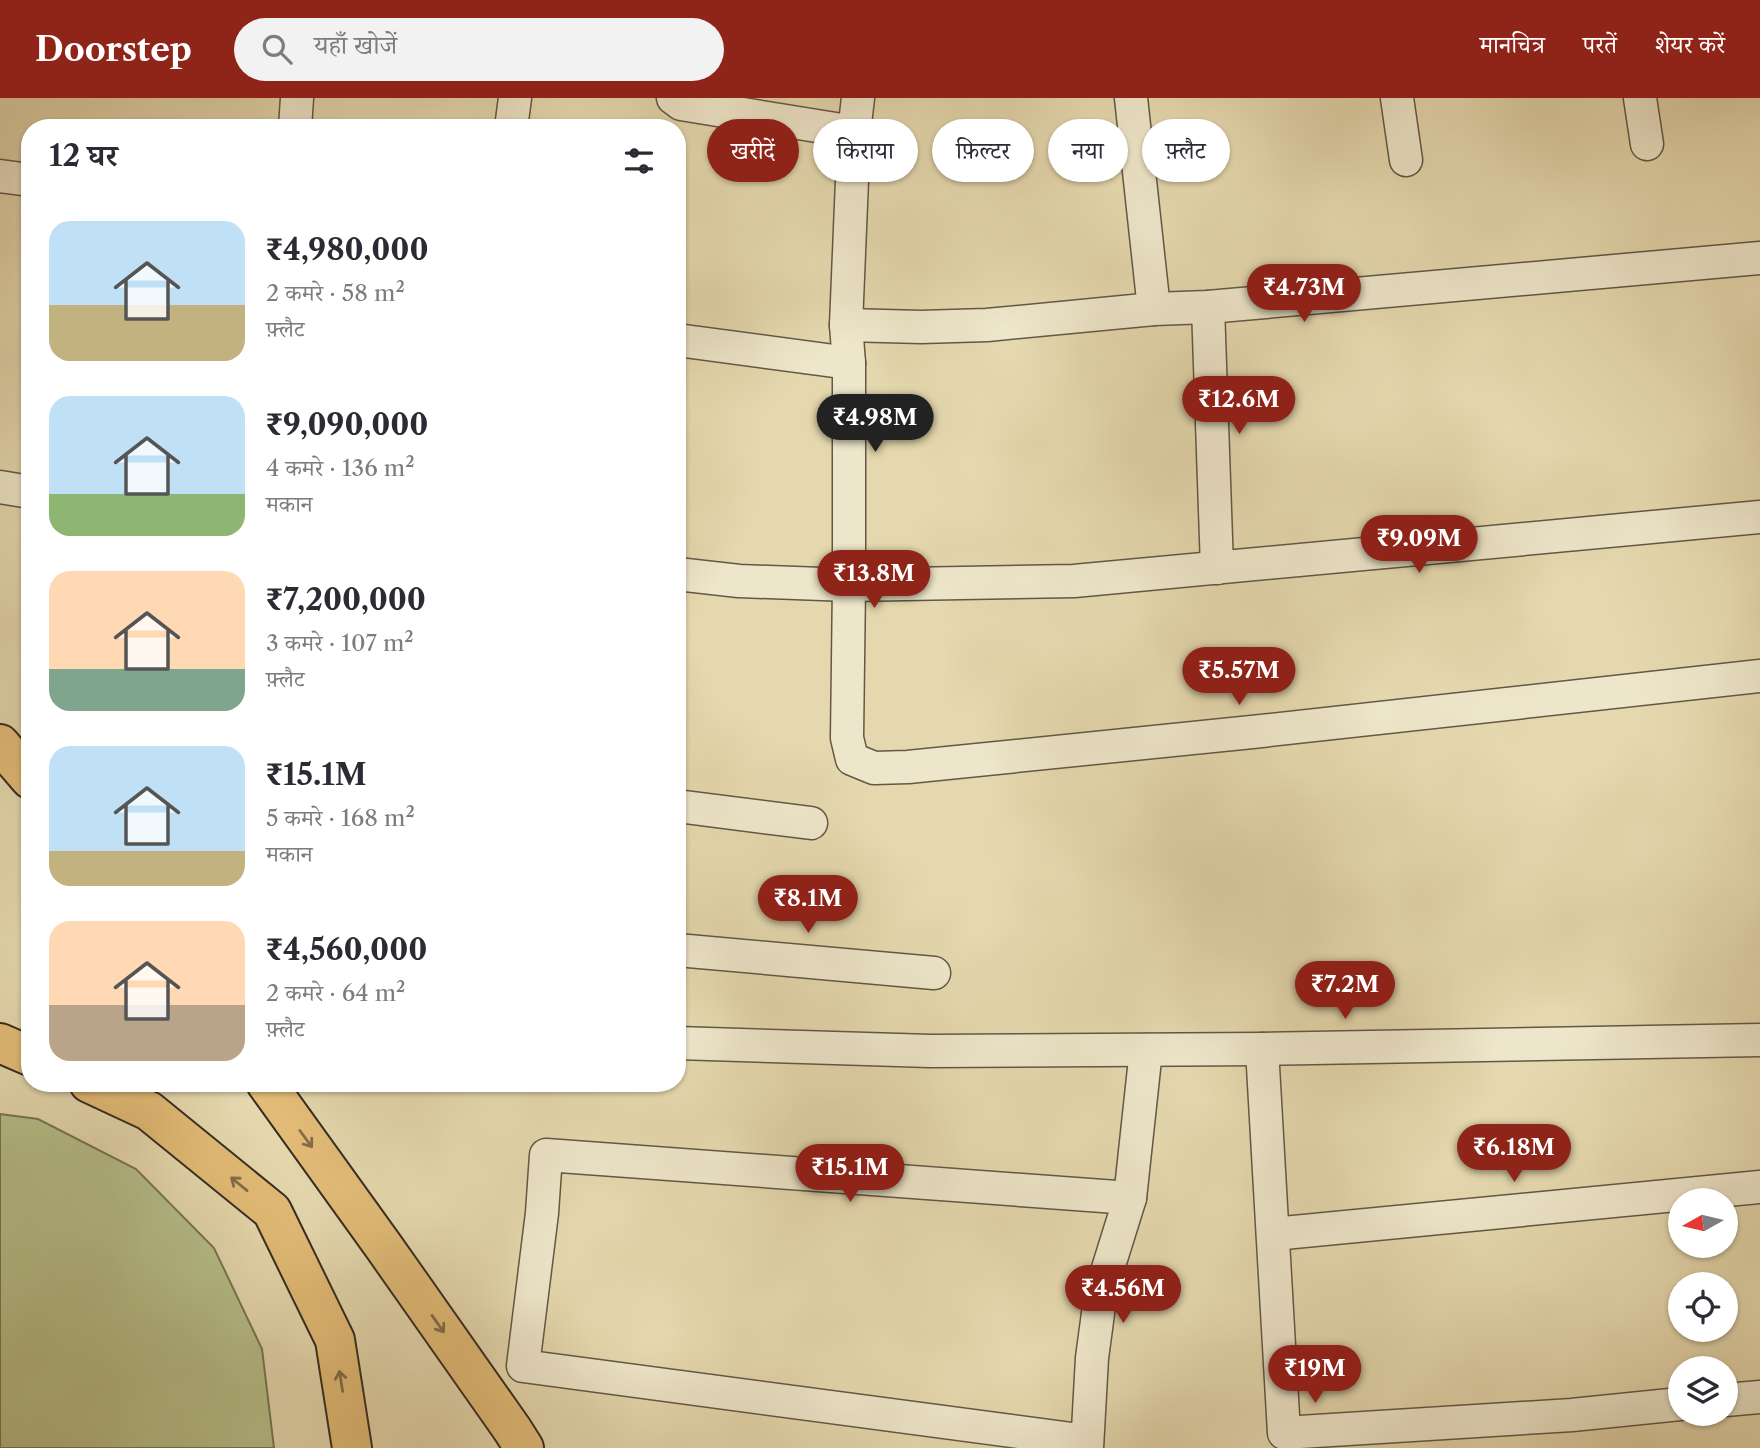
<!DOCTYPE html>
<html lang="hi">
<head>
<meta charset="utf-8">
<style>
  :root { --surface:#fff; --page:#f2f2f3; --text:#2b2b33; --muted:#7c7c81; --accent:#8f2418 }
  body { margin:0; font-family:"Libre Caslon Text","Noto Serif Devanagari",serif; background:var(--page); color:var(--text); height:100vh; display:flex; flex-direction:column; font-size:26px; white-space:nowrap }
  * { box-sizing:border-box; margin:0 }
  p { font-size:23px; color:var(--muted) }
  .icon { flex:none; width:38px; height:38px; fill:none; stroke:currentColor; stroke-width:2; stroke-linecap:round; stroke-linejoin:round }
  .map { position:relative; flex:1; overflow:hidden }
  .sheet { position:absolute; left:21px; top:21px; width:665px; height:973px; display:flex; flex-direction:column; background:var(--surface); border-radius:28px; box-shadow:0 2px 5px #0004 }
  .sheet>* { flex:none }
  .guide { position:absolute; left:707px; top:21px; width:665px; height:63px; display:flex; gap:14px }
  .needle { width:46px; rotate:262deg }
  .controls { position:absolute; left:1668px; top:1090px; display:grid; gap:14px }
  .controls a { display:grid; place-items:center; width:70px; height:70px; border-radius:50%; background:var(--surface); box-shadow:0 2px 5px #0004; font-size:35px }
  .price { position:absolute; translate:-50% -60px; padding:0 16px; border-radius:24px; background:var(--accent); color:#fff; font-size:23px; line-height:46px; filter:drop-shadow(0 2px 4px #0008) }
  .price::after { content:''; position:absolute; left:50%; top:42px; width:21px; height:16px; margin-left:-10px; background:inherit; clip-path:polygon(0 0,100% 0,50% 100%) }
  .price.selected { background:#222; color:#fff }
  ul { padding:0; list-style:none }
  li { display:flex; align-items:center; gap:21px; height:175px; padding:0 28px }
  li span { display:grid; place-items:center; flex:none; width:196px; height:140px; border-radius:21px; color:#555 }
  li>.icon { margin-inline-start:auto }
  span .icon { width:84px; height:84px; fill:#fffc; stroke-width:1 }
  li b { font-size:30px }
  h2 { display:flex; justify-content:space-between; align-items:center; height:84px; padding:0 28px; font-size:30px }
  .chip { padding:0 24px; border-radius:32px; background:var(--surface); box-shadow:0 2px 5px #0004; font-size:24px; line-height:63px }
  .chip.selected { background:var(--accent); color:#fff }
  header { display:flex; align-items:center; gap:42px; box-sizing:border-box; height:98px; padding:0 35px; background:var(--accent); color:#fff }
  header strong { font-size:33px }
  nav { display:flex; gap:38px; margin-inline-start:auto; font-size:24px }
  .search { width:490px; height:63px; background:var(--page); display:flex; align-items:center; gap:18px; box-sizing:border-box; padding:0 24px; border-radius:38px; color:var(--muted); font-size:26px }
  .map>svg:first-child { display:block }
  .green { fill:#b6be89; stroke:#767656; stroke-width:2 }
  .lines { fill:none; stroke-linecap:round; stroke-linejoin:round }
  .minor-casing { stroke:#625845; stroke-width:35 }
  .motorway-casing { stroke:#362d22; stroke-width:42 }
  .minor { stroke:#eee6ca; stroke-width:32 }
  .motorway { stroke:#e2bc77; stroke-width:38 }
  .oneway { stroke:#836d48 }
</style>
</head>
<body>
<header>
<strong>Doorstep</strong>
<div class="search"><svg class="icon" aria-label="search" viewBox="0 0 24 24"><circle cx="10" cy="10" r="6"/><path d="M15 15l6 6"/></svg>यहाँ खोजें</div>
<nav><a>मानचित्र</a><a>परतें</a><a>शेयर करें</a></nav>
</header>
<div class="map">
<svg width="1760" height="1350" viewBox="0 0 1760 1350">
  <rect width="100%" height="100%" fill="#e5d8ae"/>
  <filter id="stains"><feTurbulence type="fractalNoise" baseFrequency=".00286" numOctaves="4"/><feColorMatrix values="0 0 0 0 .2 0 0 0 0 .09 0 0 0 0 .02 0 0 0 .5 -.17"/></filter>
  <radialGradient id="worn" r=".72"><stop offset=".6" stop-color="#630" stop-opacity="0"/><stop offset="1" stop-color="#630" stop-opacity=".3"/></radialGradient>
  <polygon class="green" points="0,1016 38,1021 136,1071 214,1150 262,1251 274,1350 0,1350"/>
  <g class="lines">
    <defs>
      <g id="minor">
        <polyline points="673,0 681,6 854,34"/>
        <polyline points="858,0 854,34 846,227 849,265 849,487 847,640 852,661 874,670 908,669 1252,634 1760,578"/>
        <polyline points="1131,0 1154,211"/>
        <polyline points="1397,0 1406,62"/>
        <polyline points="1640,0 1647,46"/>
        <polyline points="295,30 297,0"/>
        <polyline points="511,30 515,0"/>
        <polyline points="0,78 30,82"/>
        <polyline points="1208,209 1217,470"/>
        <polyline points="846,227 921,229 987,227 1154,211 1208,209 1760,160"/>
        <polyline points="677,242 849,265"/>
        <polyline points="0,389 30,394"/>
        <polyline points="677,476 739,483 849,487 1074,483 1760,419"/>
        <polyline points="677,708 811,725"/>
        <polyline points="677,852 934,875"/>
        <polyline points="677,945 930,953 1262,951 1760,942"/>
        <polyline points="1262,951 1284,1335 1572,1317 1680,1306"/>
        <polyline points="1273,1136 1760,1089"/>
        <polyline points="1726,1302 1760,1299"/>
        <polyline points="1087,1343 523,1268 542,1115 546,1057 1130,1100 1146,952"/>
        <polyline points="1087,1350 1092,1260 1101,1193 1130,1100"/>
      </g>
      <g id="motorway">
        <polyline points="0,646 30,681"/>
        <polyline points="0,945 30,958"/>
        <polyline points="89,985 149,1013 272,1113 335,1242 352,1350"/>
        <polyline points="266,985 384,1149 512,1331 524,1350"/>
      </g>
    </defs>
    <use href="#minor" class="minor-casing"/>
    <use href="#motorway" class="motorway-casing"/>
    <use href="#minor" class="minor"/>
    <use href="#motorway" class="motorway"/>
  </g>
  <defs><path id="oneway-shaft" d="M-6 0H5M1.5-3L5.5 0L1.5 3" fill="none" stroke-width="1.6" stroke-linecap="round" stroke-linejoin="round" transform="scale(1.75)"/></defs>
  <g class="oneway">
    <use href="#oneway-shaft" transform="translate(306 1041) rotate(54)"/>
    <use href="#oneway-shaft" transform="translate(239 1086) rotate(-141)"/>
    <use href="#oneway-shaft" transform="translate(438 1226) rotate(55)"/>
    <use href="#oneway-shaft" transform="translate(341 1283) rotate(-99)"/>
  </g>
  <rect width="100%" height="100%" filter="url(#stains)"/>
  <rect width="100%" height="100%" fill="url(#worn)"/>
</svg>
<div class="controls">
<a><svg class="needle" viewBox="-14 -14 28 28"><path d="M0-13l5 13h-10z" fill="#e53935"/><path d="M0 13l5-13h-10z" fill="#7c7c81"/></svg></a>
<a><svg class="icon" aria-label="locate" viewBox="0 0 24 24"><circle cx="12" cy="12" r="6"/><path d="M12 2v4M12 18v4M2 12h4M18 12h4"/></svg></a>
<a><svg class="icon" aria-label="layers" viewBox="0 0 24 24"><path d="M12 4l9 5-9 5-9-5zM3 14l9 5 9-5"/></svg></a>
</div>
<b class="price" style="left:1304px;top:226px">₹4.73M</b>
<b class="price" style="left:1239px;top:338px">₹12.6M</b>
<b class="price selected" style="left:875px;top:356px">₹4.98M</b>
<b class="price" style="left:1419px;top:477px">₹9.09M</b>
<b class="price" style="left:874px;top:512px">₹13.8M</b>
<b class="price" style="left:1239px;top:609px">₹5.57M</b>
<b class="price" style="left:808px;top:837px">₹8.1M</b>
<b class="price" style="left:1345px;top:923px">₹7.2M</b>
<b class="price" style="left:1514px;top:1086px">₹6.18M</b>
<b class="price" style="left:850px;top:1106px">₹15.1M</b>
<b class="price" style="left:1123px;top:1227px">₹4.56M</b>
<b class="price" style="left:1315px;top:1307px">₹19M</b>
<div class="guide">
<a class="chip selected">खरीदें</a>
<a class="chip">किराया</a>
<a class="chip">फ़िल्टर</a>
<a class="chip">नया</a>
<a class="chip">फ़्लैट</a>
</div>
<section class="sheet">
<h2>12 घर<svg class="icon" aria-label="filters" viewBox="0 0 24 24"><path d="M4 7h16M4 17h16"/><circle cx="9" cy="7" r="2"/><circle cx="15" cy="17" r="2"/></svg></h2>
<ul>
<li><span style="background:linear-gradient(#bfe0f5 60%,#c2b280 0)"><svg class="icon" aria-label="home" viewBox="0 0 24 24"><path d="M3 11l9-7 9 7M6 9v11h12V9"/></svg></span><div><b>₹4,980,000</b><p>2 कमरे · 58 m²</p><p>फ़्लैट</p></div></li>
<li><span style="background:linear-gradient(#bfe0f5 70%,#8fb573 0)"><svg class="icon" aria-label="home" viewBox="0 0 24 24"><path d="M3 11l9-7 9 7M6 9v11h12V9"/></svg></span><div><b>₹9,090,000</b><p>4 कमरे · 136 m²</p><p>मकान</p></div></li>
<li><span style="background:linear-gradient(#ffd9b3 70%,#7fa58c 0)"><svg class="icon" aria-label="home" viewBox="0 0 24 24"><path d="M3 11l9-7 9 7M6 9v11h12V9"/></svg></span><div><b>₹7,200,000</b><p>3 कमरे · 107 m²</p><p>फ़्लैट</p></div></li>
<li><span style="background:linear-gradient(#bfe0f5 75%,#c2b280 0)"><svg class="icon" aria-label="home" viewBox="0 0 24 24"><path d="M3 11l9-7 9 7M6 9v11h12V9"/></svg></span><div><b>₹15.1M</b><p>5 कमरे · 168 m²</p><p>मकान</p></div></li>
<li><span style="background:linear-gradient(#ffd9b3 60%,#b9a48a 0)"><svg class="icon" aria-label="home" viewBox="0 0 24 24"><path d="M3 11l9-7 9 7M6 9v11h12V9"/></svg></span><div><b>₹4,560,000</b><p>2 कमरे · 64 m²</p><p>फ़्लैट</p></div></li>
</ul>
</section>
</div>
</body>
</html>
